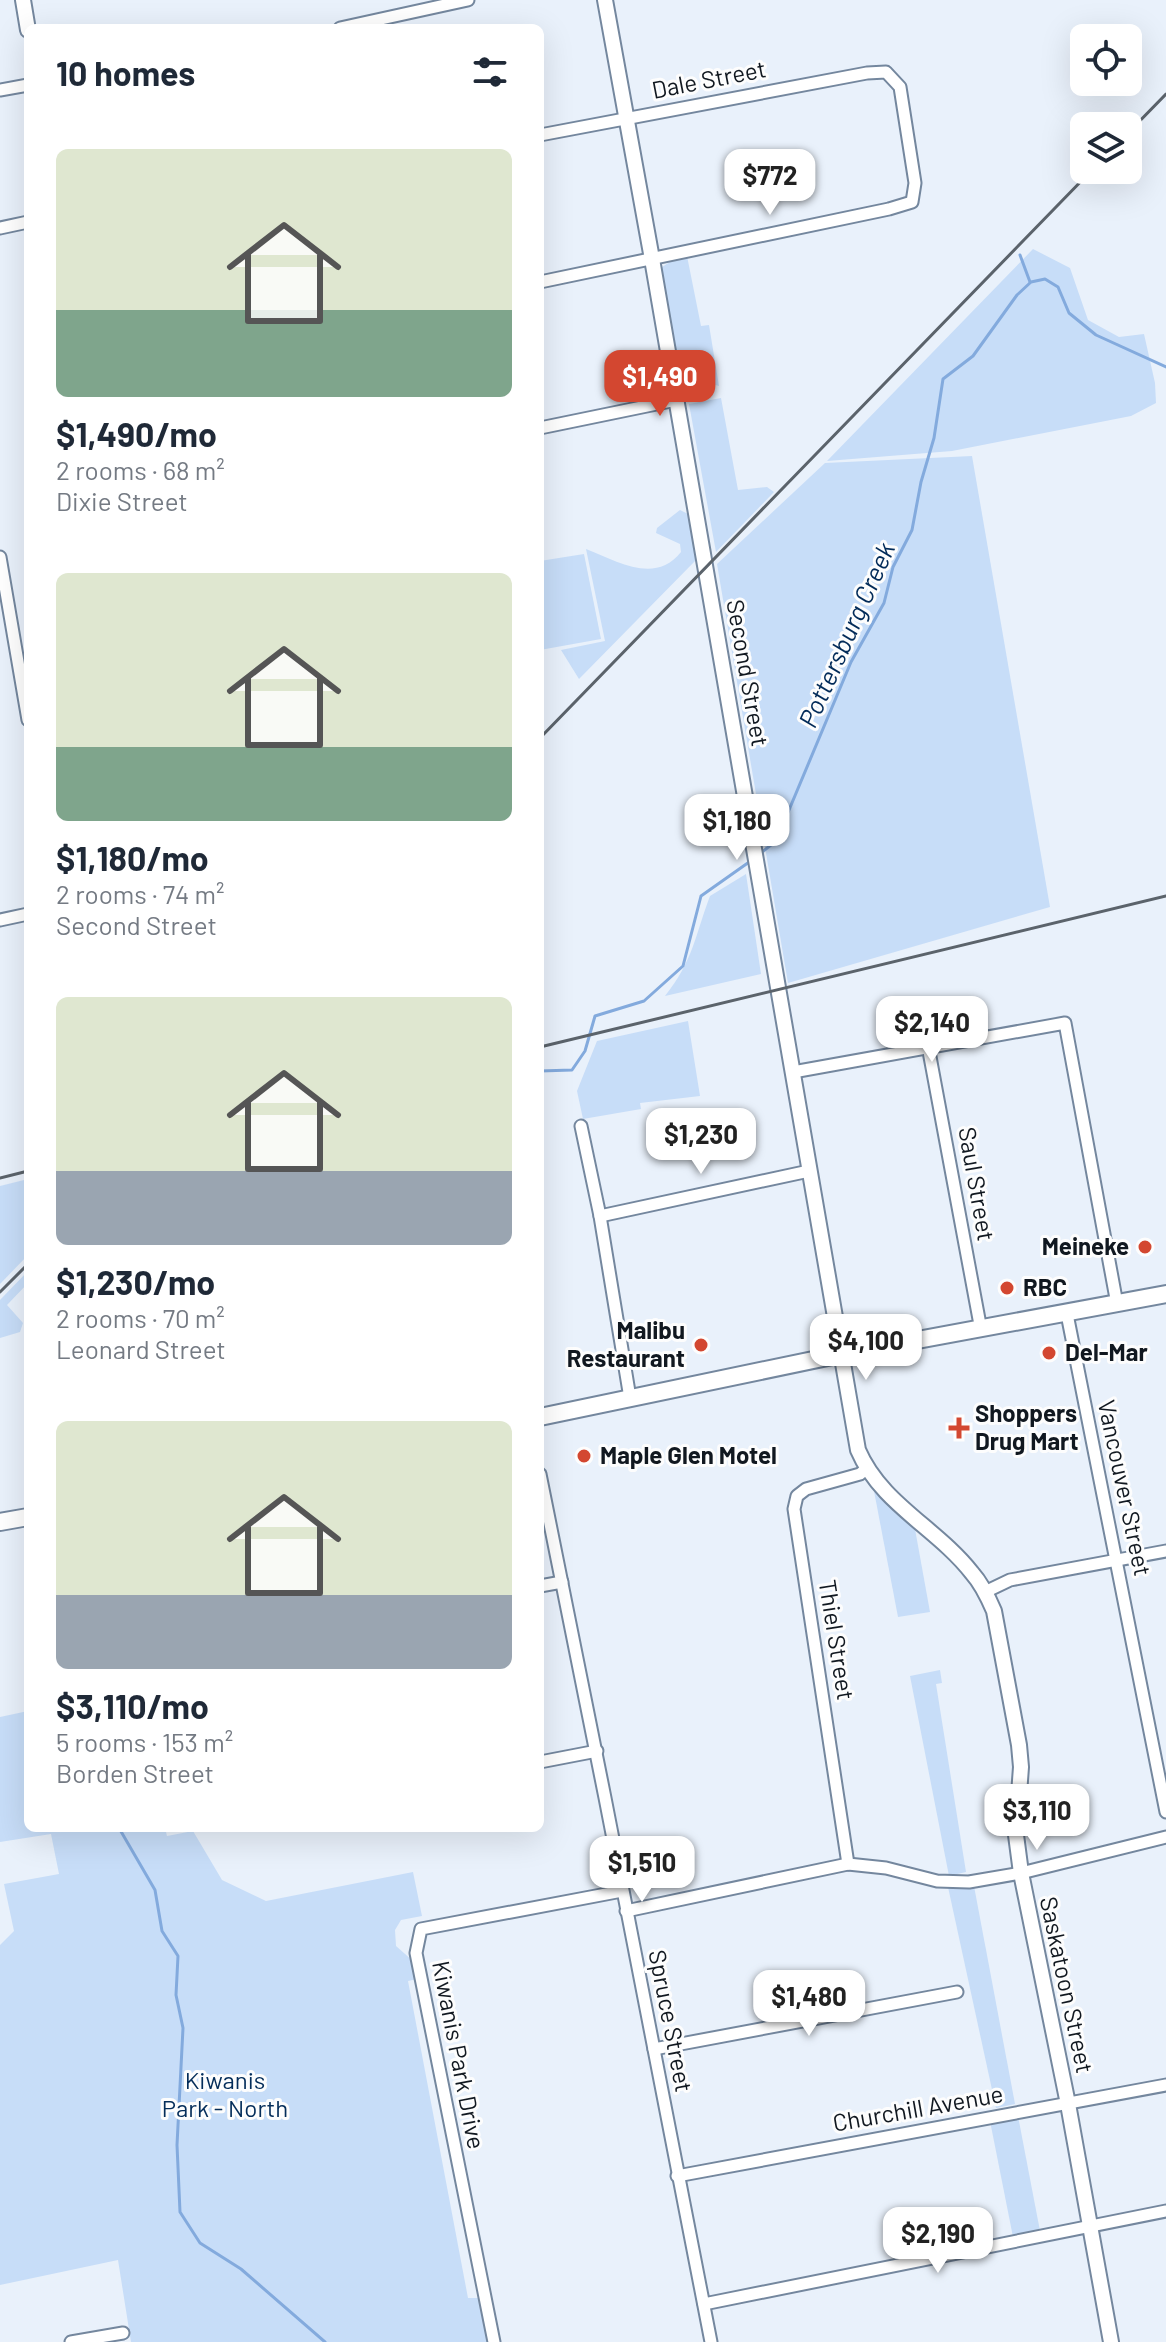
<!DOCTYPE html>
<html lang="en">
<head>
<meta charset="utf-8">
<style>
  :root { --surface:#fff; --page:#f2f2f3; --text:#1f2937; --muted:#747a83; --accent:#d34730 }
  body { margin:0; font-family:Barlow,sans-serif; background:var(--page); color:var(--text); height:100vh; display:flex; flex-direction:column; font-size:30px; white-space:nowrap }
  * { box-sizing:border-box; margin:0 }
  p { font-size:26px; color:var(--muted) }
  .icon { flex:none; width:44px; height:44px; fill:none; stroke:currentColor; stroke-width:2; stroke-linecap:round; stroke-linejoin:round }
  .map { position:relative; flex:1; overflow:hidden }
  .drawer { position:absolute; left:24px; top:24px; width:520px; height:1808px; display:flex; flex-direction:column; background:var(--surface); border-radius:12px; box-shadow:0 8px 32px #0002 }
  .drawer>* { flex:none }
  .controls { position:absolute; left:1070px; top:24px; display:grid; gap:16px }
  .controls a { display:grid; place-items:center; width:72px; height:72px; border-radius:12px; background:var(--surface); box-shadow:0 8px 32px #0002; font-size:40px }
  .price { position:absolute; translate:-50% -68px; padding:0 18px; border-radius:16px; background:#fff; color:#222; font-size:26px; line-height:52px; filter:drop-shadow(0 2px 4px #0008) }
  .price::after { content:''; position:absolute; left:50%; top:48px; width:24px; height:18px; margin-left:-12px; background:inherit; clip-path:polygon(0 0,100% 0,50% 100%) }
  .price.current { background:var(--accent); color:#fff }
  ul { padding:0; list-style:none }
  li { display:grid; align-content:center; gap:16px; height:424px; padding:0 32px }
  li span { display:grid; place-items:center; height:248px; border-radius:12px; color:#555 }
  li>.icon { margin-inline-start:auto }
  span .icon { width:144px; height:144px; fill:#fffc; stroke-width:1 }
  li b { font-size:34px }
  h2 { display:flex; justify-content:space-between; align-items:center; height:96px; padding:0 32px; font-size:34px }
  .map>svg:first-child { display:block }
  .green { fill:#c7ddf8 }
  .lines { fill:none; stroke-linecap:round; stroke-linejoin:round }
  .stream { stroke:#83aadd; stroke-width:3 }
  .minor-casing { stroke:#74879e; stroke-width:15 }
  .tertiary-casing { stroke:#74879e; stroke-width:18 }
  .secondary-casing { stroke:#74879e; stroke-width:20 }
  .minor { stroke:#fff; stroke-width:11 }
  .tertiary { stroke:#fff; stroke-width:14 }
  .secondary { stroke:#fff; stroke-width:16 }
  .rail { stroke:#5b636b; stroke-width:3 }
  .poi-dot { fill:#d34730; stroke:#fdfdfd; stroke-width:3 }
  .labels { text-anchor:middle; stroke-width:6; stroke-linejoin:round; paint-order:stroke }
  .street-label { font-size:24px; fill:#111820; stroke:#fdfdfd }
  .poi-label { font-size:24px; font-weight:bold; fill:#111820; stroke:#fdfdfd; text-anchor:start }
  .park-label { font-size:24px; fill:#042d5a; stroke:#fdfdfd }
  .water-label { font-size:26px; font-style:italic; fill:#022b59; stroke:#fdfdfd }
</style>
</head>
<body>
<div class="map">
<svg width="1166" height="2342" viewBox="0 0 1166 2342">
  <rect width="100%" height="100%" fill="#e9f1fb"/>
  <g class="green">
    <polygon points="1033,249 1070,268 1088,320 1119,337 1144,334 1155,383 1156,403 1131,416 952,451 827,461"/>
    <polygon points="687,256 701,326 709,325 719,386 712,384 684,388 680,385 659,269 673,260"/>
    <polygon points="721,398 738,490 767,487 774,492 716,552 689,404"/>
    <polygon points="972,456 1050,907 788,983 717,564 825,463"/>
    <path d="M680,510l8,4 8,46 -117,119 -18,-29 44,-9 -19,-92c31,12 69,36 95,3l-1,-8 -24,-11 1,-5z"/>
    <polygon points="584,554 601,639 540,650 540,561"/>
    <path d="M746,874l15,100 -96,22c28,-35 30,-60 45,-100z"/>
    <polygon points="688,1021 700,1096 640,1103 641,1109 583,1119 577,1091 597,1041"/>
    <polygon points="28,1179 28,1255 0,1284 0,1186"/>
    <polygon points="28,1271 28,1283 7,1305 23,1323 20,1332 0,1338 0,1300"/>
    <polygon points="874,1491 915,1529 930,1612 898,1617"/>
    <polygon points="940,1670 942,1683 936,1684 966,1872 949,1876 910,1676"/>
    <polygon points="28,1711 28,1828 165,1828 167,1836 193,1831 222,1880 266,1901 413,1872 422,1916 401,1920 395,1930 396,1946 413,1961 417,1979 408,1981 468,2298 479,2298 488,2342 131,2342 118,2260 0,2285 0,1945 14,1931 4,1884 59,1874 51,1834 0,1842 0,1717"/>
    <polygon points="974,1886 1015,2104 996,2108 948,1887"/>
    <polygon points="1018,2116 1040,2231 1013,2237 990,2121"/>
  </g>
  <g class="lines">
    <g class="stream">
      <polyline points="1020,255 1030,282"/>
      <polyline points="761,853 776,841 851,662 884,603 893,567 912,530 921,482 934,438 943,379 973,356 1017,295 1031,282 1045,279 1058,287 1069,313 1096,335 1166,367"/>
      <polyline points="540,1071 572,1070 585,1051 595,1016 644,1001 683,966 701,896 752,860"/>
      <polyline points="119,1828 155,1890 162,1931 178,1956 176,1995 183,2028 177,2145 180,2212 200,2243 241,2269 325,2342"/>
    </g>
    <defs>
      <g id="minor">
        <polyline points="340,28 468,0"/>
        <polyline points="0,90 28,85"/>
        <polyline points="540,135 867,73 886,72 900,87 915,183 912,202 889,209 540,282"/>
        <polyline points="0,228 28,222"/>
        <polyline points="540,428 676,400"/>
        <polyline points="0,557 28,720"/>
        <polyline points="0,920 28,914"/>
        <polyline points="928,1046 981,1330"/>
        <polyline points="793,1072 1065,1023 1117,1304"/>
        <polyline points="581,1126 600,1216 630,1398"/>
        <polyline points="600,1216 809,1171"/>
        <polyline points="1067,1314 1166,1812"/>
        <path d="M540,1474c59,289 115,578 171,868"/>
        <polyline points="540,1586 562,1582"/>
        <polyline points="985,1592 1010,1580 1166,1551"/>
        <polyline points="540,1762 597,1751"/>
        <polyline points="848,1864 794,1509 797,1496 806,1489 860,1474 866,1469"/>
        <polyline points="626,1911 848,1864 886,1868 937,1881 969,1882 1021,1873 1166,1837"/>
        <polyline points="654,2049 957,1992"/>
        <polyline points="677,2176 1166,2085"/>
        <polyline points="704,2304 1166,2211"/>
        <polyline points="71,2342 123,2333"/>
        <polyline points="494,2342 416,1953 421,1929 622,1891"/>
      </g>
      <g id="tertiary">
        <polyline points="23,0 28,30"/>
        <path d="M605,0l47,259 206,1191c23,54 79,78 114,123 10,11 16,24 22,38l25,134 2,22 -5,68 5,38 47,231 43,238"/>
      </g>
      <g id="secondary">
        <polyline points="540,1417 842,1354 1166,1294"/>
        <polyline points="0,1522 28,1517"/>
      </g>
    </defs>
    <use href="#minor" class="minor-casing"/>
    <use href="#tertiary" class="tertiary-casing"/>
    <use href="#secondary" class="secondary-casing"/>
    <use href="#minor" class="minor"/>
    <use href="#tertiary" class="tertiary"/>
    <use href="#secondary" class="secondary"/>
    <g class="rail">
      <polyline points="1128,133 1166,94"/>
      <polyline points="540,738 1092,170"/>
      <polyline points="540,1047 1166,896"/>
      <polyline points="0,1178 28,1171"/>
      <polyline points="0,1292 28,1264"/>
    </g>
  </g>
  <g class="poi-dot">
    <circle cx="1145" cy="1247" r="8"/>
    <circle cx="1007" cy="1288" r="8"/>
    <circle cx="701" cy="1345" r="8"/>
    <circle cx="1049" cy="1353" r="8"/>
    <path d="M955 1416h8v8h8v8h-8v8h-8v-8h-8v-8h8z"/>
    <circle cx="584" cy="1456" r="8"/>
  </g>
  <g class="labels">
    <g class="street-label">
      <text transform="translate(709 80) rotate(-11)" y="8">Dale Street</text>
      <text transform="translate(747 673) rotate(80)" y="8">Second Street</text>
      <text transform="translate(976 1184) rotate(80)" y="8">Saul Street</text>
      <text transform="translate(1124 1488) rotate(78)" y="8">Vancouver Street</text>
      <text transform="translate(836 1640) rotate(81)" y="8">Thiel Street</text>
      <text transform="translate(1066 1985) rotate(78)" y="8">Saskatoon Street</text>
      <text transform="translate(670 2021) rotate(79)" y="8">Spruce Street</text>
      <text transform="translate(458 2055) rotate(79)" y="8">Kiwanis Park Drive</text>
      <text transform="translate(918 2109) rotate(-10)" y="8">Churchill Avenue</text>
    </g>
    <g class="poi-label">
      <text x="1129" y="1255" text-anchor="end">Meineke</text>
      <text x="1023" y="1296">RBC</text>
      <text x="685" y="1339" text-anchor="end">Malibu<tspan x="685" dy="28">Restaurant</tspan></text>
      <text x="1065" y="1361">Del-Mar</text>
      <text x="975" y="1422">Shoppers<tspan x="975" dy="28">Drug Mart</tspan></text>
      <text x="600" y="1464">Maple Glen Motel</text>
    </g>
    <g class="park-label">
      <text x="225" y="2089">Kiwanis<tspan x="225" dy="28">Park - North</tspan></text>
    </g>
    <g class="water-label">
      <text transform="translate(847 635) rotate(-66)" y="9">Pottersburg Creek</text>
    </g>
  </g>
</svg>
<div class="controls">
<a><svg class="icon" aria-label="locate" viewBox="0 0 24 24"><circle cx="12" cy="12" r="6"/><path d="M12 2v4M12 18v4M2 12h4M18 12h4"/></svg></a>
<a><svg class="icon" aria-label="layers" viewBox="0 0 24 24"><path d="M12 4l9 5-9 5-9-5zM3 14l9 5 9-5"/></svg></a>
</div>
<b class="price" style="left:770px;top:217px">$772</b>
<b class="price current" style="left:660px;top:418px">$1,490</b>
<b class="price" style="left:737px;top:862px">$1,180</b>
<b class="price" style="left:932px;top:1064px">$2,140</b>
<b class="price" style="left:701px;top:1176px">$1,230</b>
<b class="price" style="left:866px;top:1382px">$4,100</b>
<b class="price" style="left:1037px;top:1852px">$3,110</b>
<b class="price" style="left:642px;top:1904px">$1,510</b>
<b class="price" style="left:809px;top:2038px">$1,480</b>
<b class="price" style="left:938px;top:2275px">$2,190</b>
<section class="drawer">
<h2>10 homes<svg class="icon" aria-label="filters" viewBox="0 0 24 24"><path d="M4 7h16M4 17h16"/><circle cx="9" cy="7" r="2"/><circle cx="15" cy="17" r="2"/></svg></h2>
<ul>
<li><span style="background:linear-gradient(#dfe7d0 65%,#7fa58c 0)"><svg class="icon" aria-label="home" viewBox="0 0 24 24"><path d="M3 11l9-7 9 7M6 9v11h12V9"/></svg></span><div><b>$1,490/mo</b><p>2 rooms · 68 m²</p><p>Dixie Street</p></div></li>
<li><span style="background:linear-gradient(#dfe7d0 70%,#7fa58c 0)"><svg class="icon" aria-label="home" viewBox="0 0 24 24"><path d="M3 11l9-7 9 7M6 9v11h12V9"/></svg></span><div><b>$1,180/mo</b><p>2 rooms · 74 m²</p><p>Second Street</p></div></li>
<li><span style="background:linear-gradient(#dfe7d0 70%,#9aa5b1 0)"><svg class="icon" aria-label="home" viewBox="0 0 24 24"><path d="M3 11l9-7 9 7M6 9v11h12V9"/></svg></span><div><b>$1,230/mo</b><p>2 rooms · 70 m²</p><p>Leonard Street</p></div></li>
<li><span style="background:linear-gradient(#dfe7d0 70%,#9aa5b1 0)"><svg class="icon" aria-label="home" viewBox="0 0 24 24"><path d="M3 11l9-7 9 7M6 9v11h12V9"/></svg></span><div><b>$3,110/mo</b><p>5 rooms · 153 m²</p><p>Borden Street</p></div></li>
</ul>
</section>
</div>
</body>
</html>
